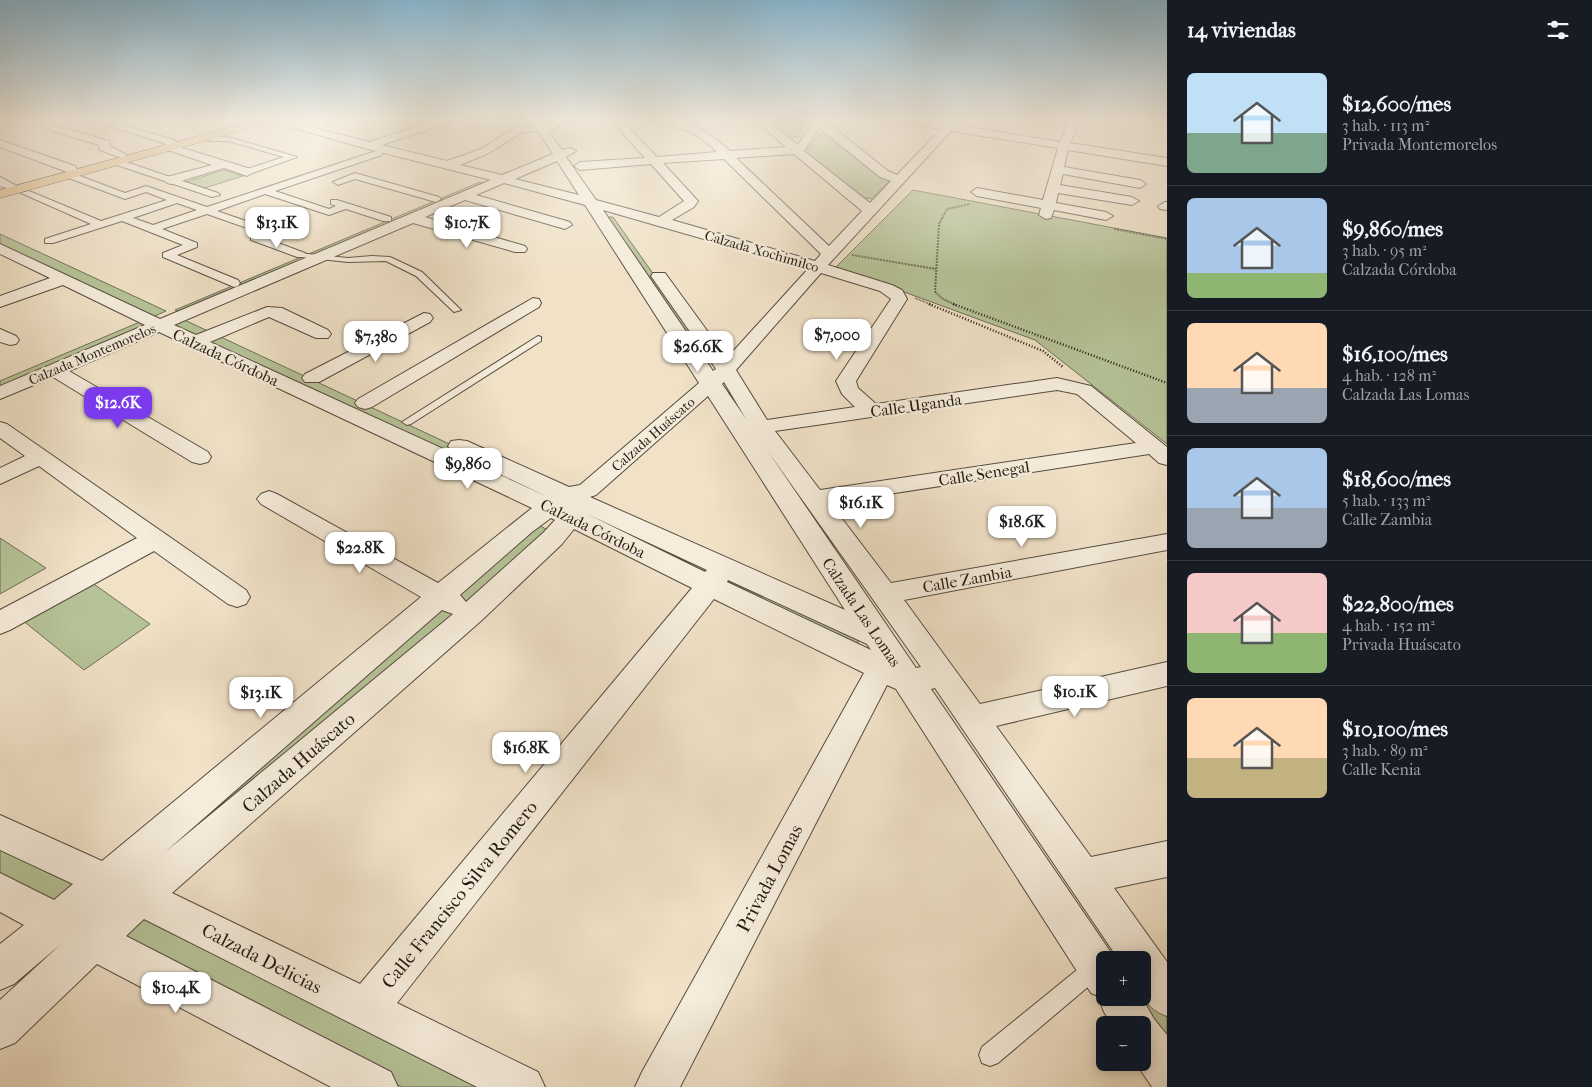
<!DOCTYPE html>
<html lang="es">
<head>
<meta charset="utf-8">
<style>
  :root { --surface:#171b24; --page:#242831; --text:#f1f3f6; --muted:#9ea1a6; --line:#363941; --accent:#7c3aed }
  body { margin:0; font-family:"IM FELL French Canon",serif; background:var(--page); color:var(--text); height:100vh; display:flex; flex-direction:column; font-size:19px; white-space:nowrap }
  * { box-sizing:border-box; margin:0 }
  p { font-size:16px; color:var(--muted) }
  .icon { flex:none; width:28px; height:28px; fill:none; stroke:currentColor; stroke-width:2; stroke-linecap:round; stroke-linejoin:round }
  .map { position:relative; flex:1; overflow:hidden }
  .details { display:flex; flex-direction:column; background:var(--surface); width:425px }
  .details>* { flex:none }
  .buttons { position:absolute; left:1096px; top:951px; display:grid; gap:10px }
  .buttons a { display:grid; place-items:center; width:55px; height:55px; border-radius:8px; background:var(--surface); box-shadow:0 2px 12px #0003; font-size:25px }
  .price { position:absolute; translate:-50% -42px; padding:0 11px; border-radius:10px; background:#fff; color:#222; font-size:16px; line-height:32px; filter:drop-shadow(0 1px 2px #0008) }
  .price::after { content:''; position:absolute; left:50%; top:30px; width:15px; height:11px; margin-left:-8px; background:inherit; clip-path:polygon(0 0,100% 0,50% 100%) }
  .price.current { background:var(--accent); color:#fff }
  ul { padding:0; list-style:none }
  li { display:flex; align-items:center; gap:15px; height:125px; padding:0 20px }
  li+li { border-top:1px solid var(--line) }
  li span { display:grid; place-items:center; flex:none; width:140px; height:100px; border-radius:8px; color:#555 }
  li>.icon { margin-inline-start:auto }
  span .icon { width:60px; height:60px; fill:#fffc; stroke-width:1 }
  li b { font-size:21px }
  h2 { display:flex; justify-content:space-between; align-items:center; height:60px; padding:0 20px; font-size:21px }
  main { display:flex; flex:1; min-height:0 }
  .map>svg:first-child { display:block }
  .green { fill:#b6c398; stroke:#6d6f56 }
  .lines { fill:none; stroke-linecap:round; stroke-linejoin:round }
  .service-casing { stroke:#574c40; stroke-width:2 }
  .pedestrian-casing { stroke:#574c40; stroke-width:2 }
  .minor-casing { stroke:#574c40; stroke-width:2 }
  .primary-casing { stroke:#241b13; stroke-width:1 }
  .path-far1 { stroke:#241b13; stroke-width:2; stroke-dasharray:0.5 1; stroke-linecap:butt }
  .path { stroke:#241b13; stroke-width:2.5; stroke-dasharray:1 2; stroke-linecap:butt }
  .service { fill:#f5ecdb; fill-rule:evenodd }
  .pedestrian { fill:#f5ecdb; fill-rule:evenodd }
  .minor { fill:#f5ecdb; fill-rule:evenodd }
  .primary { fill:#e8c084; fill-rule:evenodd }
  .labels { text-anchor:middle; stroke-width:4.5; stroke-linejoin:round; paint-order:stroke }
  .far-street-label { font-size:14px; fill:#241b13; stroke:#f5ecdb }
  .street-label { font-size:16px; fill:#241b13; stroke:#f5ecdb }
  .near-street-label { font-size:19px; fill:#241b13; stroke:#f5ecdb }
</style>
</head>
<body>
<main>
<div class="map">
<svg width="1167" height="1087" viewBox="0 0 1167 1087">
  <rect width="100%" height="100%" fill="#f0e1c7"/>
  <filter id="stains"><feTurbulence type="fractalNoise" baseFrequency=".004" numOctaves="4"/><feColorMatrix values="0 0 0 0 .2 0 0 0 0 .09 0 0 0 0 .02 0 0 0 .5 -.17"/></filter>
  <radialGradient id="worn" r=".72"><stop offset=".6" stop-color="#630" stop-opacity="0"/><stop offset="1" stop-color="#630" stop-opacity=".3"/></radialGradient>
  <g class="green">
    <path d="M767,120h41l-9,17c-14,2 -22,-9 -32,-17z"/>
    <polygon points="818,134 831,136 892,179 871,199 857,196 803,151 810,147"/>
    <polygon points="224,170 243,176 205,188 186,182"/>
    <polygon points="480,182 488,184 183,314 175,310"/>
    <polygon points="913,190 1167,238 1167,444 1035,340 836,267"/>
    <polygon points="605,217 613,217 712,357 703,361"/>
    <polygon points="0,234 166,311 148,319 159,325 178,317 552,492 545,500 159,326 0,392 0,381 147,319 0,246"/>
    <polygon points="588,505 859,636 857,649 580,515"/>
    <polygon points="537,524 551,532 141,883 120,870"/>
    <polygon points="0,538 46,568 0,594"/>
    <polygon points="91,582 150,624 84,670 21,619"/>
    <polygon points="0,837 96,883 56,921 0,885"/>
    <polygon points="135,902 523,1087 402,1087 103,934"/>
    <polygon points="1143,974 1167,1010 1167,1058 1125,998 1142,998"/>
  </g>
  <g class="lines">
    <defs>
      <g id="service">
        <polygon points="298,253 348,258 372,256 390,257 422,272 461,310 454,312 416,276 386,261 348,262 301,257 298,257"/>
        <polygon points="538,336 541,337 541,341 411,424 407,425 402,422"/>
        <polygon points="1095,958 1102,961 1105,968 1102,975 998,1063 990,1066 982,1063 979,1055 982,1047 1088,961"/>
      </g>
      <g id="pedestrian">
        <polygon points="210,137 228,137 297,157 247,175 242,172 244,170 284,157 228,141 210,141"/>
        <path d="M379,150l3,1v4l-107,36 54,18 7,-3 -5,-2v-4h6l54,17v4h-8l-37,-12 -17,6 -64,-21 -48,17 61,21v4l-8,4 35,13v4h-8l-46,-17v-4l13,-2 -57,-20 -45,15 35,14v4l-20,8 61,25 2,3 -2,3 -4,1 -71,-30v-4l20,-8 -61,-24 -69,22h-8v-4l46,-15 -70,-31 8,-2 72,30 66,-21 -21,-8 -21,7 -59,-22v-4h6l53,20 21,-7 61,21zM177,203l20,7 -44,15 -20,-7z"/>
        <polygon points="117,159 218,193 220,195 212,197 114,164 114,160"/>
        <polygon points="355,173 439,197 441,199 436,202 355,179 338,185 333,182"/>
      </g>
      <g id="minor">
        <polygon points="91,120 106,120 174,140 176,142 173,145 251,169 253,172 247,176 224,168 171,184 167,183 165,180 167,177 212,165 165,149 163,147 166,144"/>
        <path d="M266,120h16l88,22 67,-22h14l-1,2 -68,23 65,16 34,-12 35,-22 18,-2 -3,-5h10l3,4h10l5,3 -11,4 14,19 8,-2 6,3 -10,6 30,43 63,17 25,-16 -33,-37 -71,6 -6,-4 6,-4 65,-4 -34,-38h10l36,37 60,-5c-25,-25 -34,-22 -67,-30l-1,-2c39,0 52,5 81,31l56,-4 -31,-27h11l32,25 16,-25h10l64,51 9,4 44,-46 -37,-6 -5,-3h22l25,4 4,-4h10l-4,5 104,17 9,-22h10l-9,23 97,15v8l-99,-16 -4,17 76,13 6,4 -6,4 -77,-14 -3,11 72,12 7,4 -7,4 -74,-12 -2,10 50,9 7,4 -7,4 -52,-10 -3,8 -5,1 -7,-4 2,-7 -64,-12 -6,-4 6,-4 66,12 15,-52 -107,-17 -123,134 64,20 10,5 5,9 -51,82 2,7 18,16 181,-26 34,8 76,61v18l-8,-2 -10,-9 -319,49 61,80 276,-49v16l-263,50 76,104 187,-42v24l-171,40 95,131 76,-16v36l-53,11 53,74v54c-30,-12 -25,-28 -25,-56h-23l-184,-272 -4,1 185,271h-11v38h37l12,21 13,16v52h-15l-17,-25h7v-37h-30l-8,-13 -6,-16 -7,-3 -195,-304 -9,-4 -207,402h-45l7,-15 222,-399 -150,-74 -317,404 141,69 7,15h-68l-333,-168 -18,17 265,136 7,15h-67l-234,-123 -82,79 -15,6v-49l61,-56 -47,40 -14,6v-46l24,-19 -24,-13v-39l54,27 19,-16 -73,-34v-35l102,46 319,-264 -160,-93 -4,-5 4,-5 8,-3 8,3 161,89 94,-75 -373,-176 -90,39 139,81 3,5 -3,5 -8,2 -8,-2 -139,-85 -53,22v-13l145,-61 -82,-40 -63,22v-11l50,-18 -50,-24v-10l160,75 331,-139 -127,-32zM819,128l61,49 11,4 -21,22 -66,-52zM538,131l15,23 -51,21 -42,-10 29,-12 34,-21zM794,154l68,57 -33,35 -93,-88zM724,159l97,95 -6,7 -143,-41 22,-13 4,-6 -35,-38zM557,161l22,34 -64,-16zM504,183l81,22 114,178 -119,102 -11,2 -102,-46 -8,-1 -8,1 -3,5 3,5 97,46 -338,-155 59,-25 47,21h12l3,-4 -3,-4 -46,-22 -15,-1 -71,28 -22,-10 239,-102 102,29h10l2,-3 -2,-3 -100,-29 40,-17 100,29 7,-4 -2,-3 -94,-27zM603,210l205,59 -81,89 -62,-85h-12l-2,3 65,93 -3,2zM821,273l59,18 11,8 -55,82 6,13 13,13 -88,13 -31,-50zM724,382l22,37 -24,-35zM1057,390l20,4 59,49 -316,47 -45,-59zM708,396l137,214 -255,-113 6,-2zM767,450l154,217 -5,1zM587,514l120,56 -2,2zM551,518l4,2 -11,12 -78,70 -6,-7 72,-63zM574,529l118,59 -332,396 -188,-91 310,-273 80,-76zM728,580l139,64 4,6 -144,-68zM442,610l11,4 -289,239z"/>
        <polygon points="1161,120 1167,120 1167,123 1162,122"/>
        <polygon points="54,125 109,141 110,146 127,155 121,158 100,150 99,145 50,130 49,128"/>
        <polygon points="0,140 75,166 77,169 75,172 67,172 0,147"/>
        <polygon points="0,177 17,186 11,190 0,186"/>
        <polygon points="1165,202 1167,202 1167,210 1160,209 1158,206"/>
        <polygon points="533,298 539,299 541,303 539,307 372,407 365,409 358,407 355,403 358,399"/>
        <polygon points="424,313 430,314 433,318 430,322 319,382 305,382 302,378 305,374"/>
        <polygon points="0,329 16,336 19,340 16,344 10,345 0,342"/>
        <polygon points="0,422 7,424 246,590 250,597 246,604 237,607 228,604 154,551 10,630 0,634 0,610 137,538 39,466 0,484 0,468 25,456 0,438"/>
      </g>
      <polygon id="primary" points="258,120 275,120 273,122 0,198 0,190"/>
    </defs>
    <use href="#service" class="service-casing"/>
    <use href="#pedestrian" class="pedestrian-casing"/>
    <use href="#minor" class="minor-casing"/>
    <use href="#primary" class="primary-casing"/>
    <g class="path-far1">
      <polyline points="1114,229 1167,239"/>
      <polyline points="852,255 936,269"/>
      <polyline points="915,298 932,305"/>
      <polyline points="956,305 943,299 935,292 939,224 947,209 970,204"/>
    </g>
    <g class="path">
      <polyline points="929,304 1043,351 1063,367"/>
      <polyline points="953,304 1167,383"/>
    </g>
    <use href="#service" class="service"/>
    <use href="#pedestrian" class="pedestrian"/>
    <use href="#minor" class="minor"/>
    <use href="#primary" class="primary"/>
  </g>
  <linearGradient id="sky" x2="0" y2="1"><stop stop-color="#89b8d2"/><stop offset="0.44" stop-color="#f8f2e6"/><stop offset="1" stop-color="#f8f2e6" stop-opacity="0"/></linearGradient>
  <rect width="1167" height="272" fill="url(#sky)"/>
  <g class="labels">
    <g class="far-street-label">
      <text transform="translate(762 251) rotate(16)" y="5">Calzada Xochimilco</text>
      <text transform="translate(92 354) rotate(-23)" y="5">Calzada Montemorelos</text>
      <text transform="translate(653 434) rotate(-41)" y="5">Calzada Huáscato</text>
    </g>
    <g class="street-label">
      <text transform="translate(226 357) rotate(25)" y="6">Calzada Córdoba</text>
      <text transform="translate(916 405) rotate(-8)" y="6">Calle Uganda</text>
      <text transform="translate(984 473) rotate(-9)" y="6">Calle Senegal</text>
      <text transform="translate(593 528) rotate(26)" y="6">Calzada Córdoba</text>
      <text transform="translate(967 579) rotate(-10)" y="6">Calle Zambia</text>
      <text transform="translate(862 612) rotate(56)" y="6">Calzada Las Lomas</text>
    </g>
    <g class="near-street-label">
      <text transform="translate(298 762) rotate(-41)" y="7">Calzada Huáscato</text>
      <text transform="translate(769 878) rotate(-62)" y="7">Privada Lomas</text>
      <text transform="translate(459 894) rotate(-51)" y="7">Calle Francisco Silva Romero</text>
      <text transform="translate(262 958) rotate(27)" y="7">Calzada Delicias</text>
    </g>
  </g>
  <rect width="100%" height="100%" filter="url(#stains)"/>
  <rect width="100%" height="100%" fill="url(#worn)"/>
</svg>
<div class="buttons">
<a>+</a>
<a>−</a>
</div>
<b class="price" style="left:277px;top:249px">$13.1K</b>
<b class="price" style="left:467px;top:249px">$10.7K</b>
<b class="price" style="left:837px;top:361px">$7,000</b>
<b class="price" style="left:376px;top:363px">$7,380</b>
<b class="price" style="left:698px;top:373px">$26.6K</b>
<b class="price current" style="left:118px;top:429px">$12.6K</b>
<b class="price" style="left:468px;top:490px">$9,860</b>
<b class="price" style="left:861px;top:529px">$16.1K</b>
<b class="price" style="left:1022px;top:548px">$18.6K</b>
<b class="price" style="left:360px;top:574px">$22.8K</b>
<b class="price" style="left:1075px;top:718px">$10.1K</b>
<b class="price" style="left:261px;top:719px">$13.1K</b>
<b class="price" style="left:526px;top:774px">$16.8K</b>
<b class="price" style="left:176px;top:1014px">$10.4K</b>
</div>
<section class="details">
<h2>14 viviendas<svg class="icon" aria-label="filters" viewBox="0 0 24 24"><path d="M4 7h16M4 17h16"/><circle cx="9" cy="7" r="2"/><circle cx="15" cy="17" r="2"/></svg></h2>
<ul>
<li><span style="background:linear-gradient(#bfe0f5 60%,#7fa58c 0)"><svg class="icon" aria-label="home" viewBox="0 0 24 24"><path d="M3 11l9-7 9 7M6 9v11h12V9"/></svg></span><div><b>$12,600/mes</b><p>3 hab. · 113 m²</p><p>Privada Montemorelos</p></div></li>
<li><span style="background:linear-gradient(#a9c7e8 75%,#8fb573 0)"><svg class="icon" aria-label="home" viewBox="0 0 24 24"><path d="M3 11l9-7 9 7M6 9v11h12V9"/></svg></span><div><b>$9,860/mes</b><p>3 hab. · 95 m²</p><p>Calzada Córdoba</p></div></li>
<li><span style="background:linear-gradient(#ffd9b3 65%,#9aa5b1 0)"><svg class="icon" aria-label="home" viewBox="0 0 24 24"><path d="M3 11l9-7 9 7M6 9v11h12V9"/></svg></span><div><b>$16,100/mes</b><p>4 hab. · 128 m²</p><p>Calzada Las Lomas</p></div></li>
<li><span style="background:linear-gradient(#a9c7e8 60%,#9aa5b1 0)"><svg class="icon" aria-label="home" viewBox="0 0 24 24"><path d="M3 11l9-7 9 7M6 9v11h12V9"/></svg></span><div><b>$18,600/mes</b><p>5 hab. · 133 m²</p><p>Calle Zambia</p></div></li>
<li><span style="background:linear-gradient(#f6c9c9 60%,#8fb573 0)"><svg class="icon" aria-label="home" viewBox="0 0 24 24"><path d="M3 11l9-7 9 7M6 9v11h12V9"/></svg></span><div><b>$22,800/mes</b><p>4 hab. · 152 m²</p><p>Privada Huáscato</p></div></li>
<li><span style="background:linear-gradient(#ffd9b3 60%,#c2b280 0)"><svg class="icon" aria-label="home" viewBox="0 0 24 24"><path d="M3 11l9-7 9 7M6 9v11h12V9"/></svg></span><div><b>$10,100/mes</b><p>3 hab. · 89 m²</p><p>Calle Kenia</p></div></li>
</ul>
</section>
</main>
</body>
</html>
